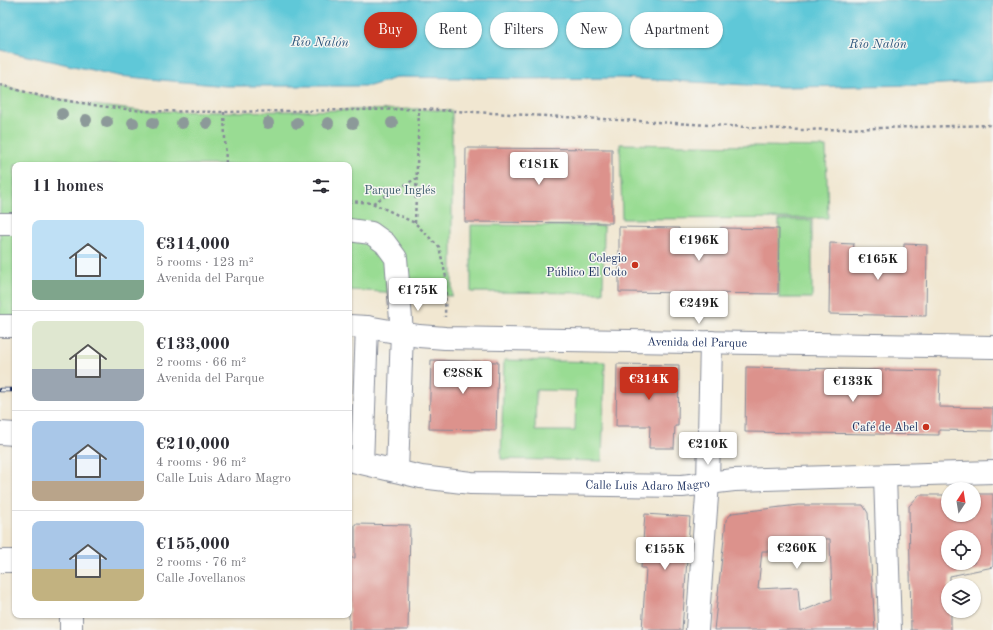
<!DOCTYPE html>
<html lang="en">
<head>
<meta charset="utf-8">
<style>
  :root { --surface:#fff; --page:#f7f7f7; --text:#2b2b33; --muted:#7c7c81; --line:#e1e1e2; --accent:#c8321e }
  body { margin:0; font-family:"Old Standard TT",serif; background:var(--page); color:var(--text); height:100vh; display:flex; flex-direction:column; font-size:15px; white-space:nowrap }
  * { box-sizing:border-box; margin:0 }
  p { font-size:13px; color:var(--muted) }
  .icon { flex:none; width:22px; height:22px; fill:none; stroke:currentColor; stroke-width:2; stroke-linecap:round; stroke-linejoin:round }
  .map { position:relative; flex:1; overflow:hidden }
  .panel { position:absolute; left:12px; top:162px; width:340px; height:456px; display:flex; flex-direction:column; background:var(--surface); border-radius:8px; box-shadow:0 1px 3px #0004 }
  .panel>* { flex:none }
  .guide { position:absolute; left:364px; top:12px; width:380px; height:36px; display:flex; gap:8px }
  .needle { width:26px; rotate:12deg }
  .buttons { position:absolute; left:941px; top:482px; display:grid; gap:8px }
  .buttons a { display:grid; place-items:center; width:40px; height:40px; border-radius:50%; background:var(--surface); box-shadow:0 1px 3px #0004; font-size:20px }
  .price { position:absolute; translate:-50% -34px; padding:0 9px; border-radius:4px; background:#fff; color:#222; font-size:13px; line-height:26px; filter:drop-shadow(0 1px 2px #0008) }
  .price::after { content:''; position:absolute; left:50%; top:24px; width:12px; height:9px; margin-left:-6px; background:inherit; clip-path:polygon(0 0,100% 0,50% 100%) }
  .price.active { background:var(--accent); color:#fff }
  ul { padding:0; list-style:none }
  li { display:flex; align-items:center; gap:12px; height:100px; padding:0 20px }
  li+li { border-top:1px solid var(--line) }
  li span { display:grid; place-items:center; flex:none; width:112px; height:80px; border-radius:8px; color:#555 }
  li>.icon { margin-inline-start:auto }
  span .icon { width:48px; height:48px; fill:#fffc; stroke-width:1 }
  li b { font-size:17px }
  h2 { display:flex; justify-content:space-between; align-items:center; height:48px; padding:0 20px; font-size:17px }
  .tag { padding:0 14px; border-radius:18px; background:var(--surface); box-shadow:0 1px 3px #0004; font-size:14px; line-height:36px }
  .tag.active { background:var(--accent); color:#fff }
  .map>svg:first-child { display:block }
  .green { fill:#99dc93; stroke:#5a8678; fill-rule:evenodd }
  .water { fill:#5ec8d8; stroke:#3c7c9b }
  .building { fill:#dc928c; fill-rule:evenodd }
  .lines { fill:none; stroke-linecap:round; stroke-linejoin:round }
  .minor-casing { stroke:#868b98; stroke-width:24 }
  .path { stroke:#868b98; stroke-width:2.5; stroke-dasharray:3 3; stroke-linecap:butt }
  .minor { stroke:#fff; stroke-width:22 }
  .rail-casing { stroke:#1b2f5e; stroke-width:4.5 }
  .rail { stroke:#f6f6f2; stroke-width:3; stroke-dasharray:9; stroke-linecap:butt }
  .tree { fill:#8c9999 }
  .poi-dot { fill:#c8321e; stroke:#f6f6f2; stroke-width:1.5 }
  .labels { text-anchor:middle; stroke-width:3; stroke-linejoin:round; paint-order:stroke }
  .park-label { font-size:12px; fill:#3a5a6b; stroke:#f6f6f2 }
  .poi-label { font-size:12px; fill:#1b2f5e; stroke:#f6f6f2; text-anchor:end }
  .street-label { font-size:12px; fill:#1b2f5e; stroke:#f6f6f2 }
  .water-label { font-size:13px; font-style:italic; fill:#2c557c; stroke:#f6f6f2 }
</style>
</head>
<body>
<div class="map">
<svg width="993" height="630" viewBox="0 0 993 630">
  <rect width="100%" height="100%" fill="#f6f6f2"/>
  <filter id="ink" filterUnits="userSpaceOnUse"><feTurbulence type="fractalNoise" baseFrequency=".025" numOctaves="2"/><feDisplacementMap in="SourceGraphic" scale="8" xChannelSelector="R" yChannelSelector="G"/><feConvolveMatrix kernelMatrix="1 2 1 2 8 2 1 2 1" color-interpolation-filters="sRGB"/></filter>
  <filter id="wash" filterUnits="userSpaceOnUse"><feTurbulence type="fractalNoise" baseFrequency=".012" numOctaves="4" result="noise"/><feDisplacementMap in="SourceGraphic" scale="16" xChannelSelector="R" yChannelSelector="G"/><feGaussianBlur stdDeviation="0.9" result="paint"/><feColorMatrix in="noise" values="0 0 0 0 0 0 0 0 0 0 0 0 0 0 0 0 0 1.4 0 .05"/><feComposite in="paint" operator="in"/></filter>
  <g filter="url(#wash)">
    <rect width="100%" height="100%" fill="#f1e7d1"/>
    <g class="green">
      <polygon points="0,85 44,97 100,106 143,111 224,112 419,109 452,111 452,296 349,290 349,165 15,165 15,326 0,326"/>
      <polygon points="620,144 826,147 828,218 622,219"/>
      <rect x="779" y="220" width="33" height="78"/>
      <polygon points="471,225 604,226 603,293 471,292"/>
      <path d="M504,360l101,2 -3,99 -101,-2zM536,390l40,1 -1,40h-40z"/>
    </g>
    <polygon class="water" points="0,0 755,0 789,2 832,0 993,0 993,81 927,85 782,87 621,78 526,79 399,77 370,86 226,86 119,76 0,50"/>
    <g id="blocks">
      <g class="building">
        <polygon points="466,148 612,149 612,223 465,222"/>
        <polygon points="619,227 679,228 679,237 720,238 720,228 779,229 778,294 619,292"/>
        <polygon points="830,243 854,244 853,251 904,252 904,244 927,245 926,316 829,314"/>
        <polygon points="431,360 498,362 496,430 429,429"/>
        <polygon points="617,364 679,365 678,426 675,426 674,448 649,448 650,426 616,426"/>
        <polygon points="746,367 940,371 939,407 993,408 993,431 939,430 939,435 745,432"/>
        <path d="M974,494h19v73l-43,9v9h-2v26h3v19h-40l-2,-124 10,-11h29v20h26zM948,537h26v26h-26z"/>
        <path d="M798,505h65l5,8 7,117h-161l12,-110 6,-7zM798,538l32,1 2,60 -32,13 -2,-25 -40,2 4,-38h35z"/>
        <polygon points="645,514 690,517 682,630 642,630 646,568 641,568"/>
        <polygon points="355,524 410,525 408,630 349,630 349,558 355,558"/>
      </g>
    </g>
  </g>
  <g filter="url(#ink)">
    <use href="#blocks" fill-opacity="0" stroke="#868b98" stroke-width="1"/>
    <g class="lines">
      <defs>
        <g id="minor">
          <polyline points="0,224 15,224"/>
          <polyline points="349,230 371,233 385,243 396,258 402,332 397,471"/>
          <polyline points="0,326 15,326"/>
          <path id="s1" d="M349,326l18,1 52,9 26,2 548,9"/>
          <polyline points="0,433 15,434"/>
          <path id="s2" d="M349,460l72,17 50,6 211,3 52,-6 259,-8"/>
          <polyline points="362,463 367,327"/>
          <polyline points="885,476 890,630"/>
          <polyline points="0,561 15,561"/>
          <polyline points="71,630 71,615"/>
          <polyline points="697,630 708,483 711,342"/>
        </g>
      </defs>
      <use href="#minor" class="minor-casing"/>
      <g class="path">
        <polyline points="0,85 44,97 100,106 143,111 224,112 419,109 801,130 993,125"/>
        <polyline points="224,112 226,165"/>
        <polyline points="349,201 372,203 415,223 439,247 446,277 445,317"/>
        <polyline points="373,203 417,178"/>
        <polyline points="415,223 419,109"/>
      </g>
      <use href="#minor" class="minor"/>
      <defs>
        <polyline id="rail" points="0,390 15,390"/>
      </defs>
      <use href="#rail" class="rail-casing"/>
      <use href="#rail" class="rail"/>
    </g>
    <g class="tree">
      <circle cx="62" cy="114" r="6"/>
      <circle cx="86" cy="120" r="6"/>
      <circle cx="107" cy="122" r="6"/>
      <circle cx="133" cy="123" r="6"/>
      <circle cx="153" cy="123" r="6"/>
      <circle cx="182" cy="123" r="6"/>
      <circle cx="207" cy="123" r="6"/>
      <circle cx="268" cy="123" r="6"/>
      <circle cx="297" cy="123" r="6"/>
      <circle cx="328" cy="123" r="6"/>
      <circle cx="353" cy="123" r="6"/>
      <circle cx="392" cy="123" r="6"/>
    </g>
  </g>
  <g class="poi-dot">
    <circle cx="635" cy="265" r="4"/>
    <circle cx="926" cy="427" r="4"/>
  </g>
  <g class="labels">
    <g class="park-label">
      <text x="400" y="194">Parque Inglés</text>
    </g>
    <g class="poi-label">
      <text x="627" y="262">Colegio<tspan x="627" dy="14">Público El Coto</tspan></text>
      <text x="918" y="431">Café de Abel</text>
    </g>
    <g class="street-label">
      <text dy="4" stroke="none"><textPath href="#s1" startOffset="349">Avenida del Parque</textPath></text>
      <text dy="4" stroke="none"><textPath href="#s2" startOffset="301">Calle Luis Adaro Magro</textPath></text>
    </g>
    <g class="water-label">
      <text transform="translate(320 41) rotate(1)" y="5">Río Nalón</text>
      <text x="878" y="48">Río Nalón</text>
    </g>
  </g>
</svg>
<div class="buttons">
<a><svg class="needle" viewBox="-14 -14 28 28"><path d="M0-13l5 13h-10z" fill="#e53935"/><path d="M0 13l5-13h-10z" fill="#7c7c81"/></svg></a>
<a><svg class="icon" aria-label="locate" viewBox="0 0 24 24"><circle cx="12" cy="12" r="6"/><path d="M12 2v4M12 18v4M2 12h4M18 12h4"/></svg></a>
<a><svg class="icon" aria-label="layers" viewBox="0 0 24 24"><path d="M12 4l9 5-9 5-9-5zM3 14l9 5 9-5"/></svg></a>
</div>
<b class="price" style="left:539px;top:186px">€181K</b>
<b class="price" style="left:699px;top:262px">€196K</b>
<b class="price" style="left:878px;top:281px">€165K</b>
<b class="price" style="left:418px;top:312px">€175K</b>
<b class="price" style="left:699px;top:325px">€249K</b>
<b class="price" style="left:463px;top:395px">€288K</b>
<b class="price active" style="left:649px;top:401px">€314K</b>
<b class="price" style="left:853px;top:403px">€133K</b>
<b class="price" style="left:708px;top:466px">€210K</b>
<b class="price" style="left:797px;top:570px">€260K</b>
<b class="price" style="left:665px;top:571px">€155K</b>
<div class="guide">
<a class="tag active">Buy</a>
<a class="tag">Rent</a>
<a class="tag">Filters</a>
<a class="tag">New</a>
<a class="tag">Apartment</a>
</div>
<section class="panel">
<h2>11 homes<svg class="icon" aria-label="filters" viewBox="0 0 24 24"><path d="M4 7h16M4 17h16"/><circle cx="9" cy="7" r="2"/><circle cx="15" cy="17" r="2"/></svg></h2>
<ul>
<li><span style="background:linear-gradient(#bfe0f5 75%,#7fa58c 0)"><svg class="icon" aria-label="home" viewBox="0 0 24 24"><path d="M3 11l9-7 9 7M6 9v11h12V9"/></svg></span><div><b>€314,000</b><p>5 rooms · 123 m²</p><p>Avenida del Parque</p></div></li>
<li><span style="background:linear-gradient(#dfe7d0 60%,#9aa5b1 0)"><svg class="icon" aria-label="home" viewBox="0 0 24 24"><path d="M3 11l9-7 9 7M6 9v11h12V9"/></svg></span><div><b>€133,000</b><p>2 rooms · 66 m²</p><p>Avenida del Parque</p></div></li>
<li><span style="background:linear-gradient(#a9c7e8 75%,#b9a48a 0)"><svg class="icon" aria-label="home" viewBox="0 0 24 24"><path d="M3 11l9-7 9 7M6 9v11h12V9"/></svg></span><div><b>€210,000</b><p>4 rooms · 96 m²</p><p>Calle Luis Adaro Magro</p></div></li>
<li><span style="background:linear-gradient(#a9c7e8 60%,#c2b280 0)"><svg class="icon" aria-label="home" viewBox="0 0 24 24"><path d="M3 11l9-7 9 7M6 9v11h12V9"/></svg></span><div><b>€155,000</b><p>2 rooms · 76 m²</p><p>Calle Jovellanos</p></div></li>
</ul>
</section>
</div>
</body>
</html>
